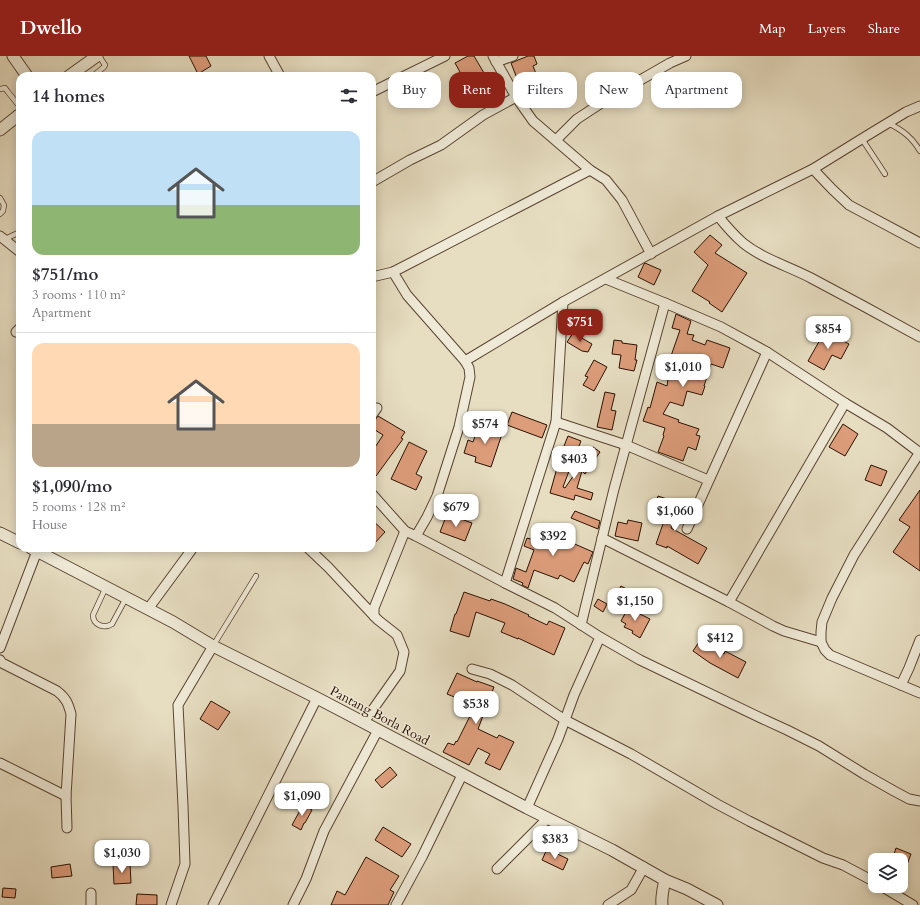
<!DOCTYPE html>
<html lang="en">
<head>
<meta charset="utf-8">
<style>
  :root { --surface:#fff; --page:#f7f7f7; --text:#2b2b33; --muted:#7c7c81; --line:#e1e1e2; --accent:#8f2418 }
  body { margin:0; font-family:Cardo,serif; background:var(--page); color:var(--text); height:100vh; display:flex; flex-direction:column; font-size:15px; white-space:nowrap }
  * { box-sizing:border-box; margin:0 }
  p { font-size:13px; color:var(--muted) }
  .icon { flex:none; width:22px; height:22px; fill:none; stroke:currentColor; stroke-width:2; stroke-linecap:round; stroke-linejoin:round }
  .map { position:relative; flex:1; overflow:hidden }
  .panel { position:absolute; left:16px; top:16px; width:360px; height:480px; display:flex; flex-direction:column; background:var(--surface); border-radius:12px; box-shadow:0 2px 10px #0003 }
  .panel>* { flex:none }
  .top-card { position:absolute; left:388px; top:16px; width:380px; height:36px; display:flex; gap:8px }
  .fabs { position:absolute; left:868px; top:797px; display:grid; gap:8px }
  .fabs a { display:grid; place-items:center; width:40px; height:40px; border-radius:8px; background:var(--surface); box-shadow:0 2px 10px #0003; font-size:20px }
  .price { position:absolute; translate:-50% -34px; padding:0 9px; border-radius:8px; background:#fff; color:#222; font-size:13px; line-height:26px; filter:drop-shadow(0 1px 2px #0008) }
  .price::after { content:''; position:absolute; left:50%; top:24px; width:12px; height:9px; margin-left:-6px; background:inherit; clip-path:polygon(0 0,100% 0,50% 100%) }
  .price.active { background:var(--accent); color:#fff }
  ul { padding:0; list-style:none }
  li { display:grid; align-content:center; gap:8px; height:212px; padding:0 16px }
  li+li { border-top:1px solid var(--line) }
  li span { display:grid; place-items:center; height:124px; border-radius:12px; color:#555 }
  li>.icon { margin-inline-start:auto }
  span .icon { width:72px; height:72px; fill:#fffc; stroke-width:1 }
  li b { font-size:17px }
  h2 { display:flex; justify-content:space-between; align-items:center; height:48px; padding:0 16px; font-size:17px }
  .chip { padding:0 14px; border-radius:12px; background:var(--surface); box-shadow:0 2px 10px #0003; font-size:14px; line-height:36px }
  .chip.active { background:var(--accent); color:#fff }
  header { display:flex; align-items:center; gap:24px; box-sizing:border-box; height:56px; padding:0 20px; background:var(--accent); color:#fff }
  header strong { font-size:19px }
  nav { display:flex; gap:22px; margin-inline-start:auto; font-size:14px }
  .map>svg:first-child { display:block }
  .building { fill:#dd9d7b; stroke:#2a1001 }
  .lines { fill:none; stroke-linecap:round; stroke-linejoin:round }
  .service-casing { stroke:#594431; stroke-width:6 }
  .minor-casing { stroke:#594431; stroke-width:11 }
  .tertiary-casing { stroke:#594431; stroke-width:13 }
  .service { stroke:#efead7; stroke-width:4.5 }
  .minor { stroke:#efead7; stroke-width:9 }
  .tertiary { stroke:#efead7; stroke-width:11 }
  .labels { text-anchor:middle; stroke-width:3; stroke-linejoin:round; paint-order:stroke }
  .street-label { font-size:13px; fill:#2a1001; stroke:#efead7 }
</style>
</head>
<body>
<header>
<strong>Dwello</strong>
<nav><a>Map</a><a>Layers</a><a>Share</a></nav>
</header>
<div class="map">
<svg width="920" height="849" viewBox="0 0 920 849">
  <rect width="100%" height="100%" fill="#e7dec2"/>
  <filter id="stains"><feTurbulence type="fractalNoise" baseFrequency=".005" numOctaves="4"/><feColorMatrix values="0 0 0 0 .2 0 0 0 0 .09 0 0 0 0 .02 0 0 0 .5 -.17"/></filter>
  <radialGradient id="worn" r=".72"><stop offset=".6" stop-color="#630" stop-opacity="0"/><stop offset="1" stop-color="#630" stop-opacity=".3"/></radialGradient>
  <g class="building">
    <polygon points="189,0 206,0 211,10 198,18"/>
    <polygon points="468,0 474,0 484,17 466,27 455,7"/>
    <polygon points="528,0 534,0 537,8 533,10 538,23 520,30 511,7"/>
    <polygon points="710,179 722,189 715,197 747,217 722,256 709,247 710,246 692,235 708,209 694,196"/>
    <polygon points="645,207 661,214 654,229 638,221 644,208"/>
    <polygon points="676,258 691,265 687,278 694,279 692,284 705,289 707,284 730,292 723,312 711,308 704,330 705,330 702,339 687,335 683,350 670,346 663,358 679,364 678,366 699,373 696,379 700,380 696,394 688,391 683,405 658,396 664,380 663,379 665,372 643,365 648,351 650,352 657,326 667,330 669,316 672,315 677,302 671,300 680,274 672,272"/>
    <polygon points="825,275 849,288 841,303 832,299 824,314 808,305"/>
    <polygon points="573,277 592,288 588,296 582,295 567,286"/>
    <polygon points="614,284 622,285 622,287 637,289 635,304 637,304 634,315 619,312 621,299 612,298"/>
    <polygon points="594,304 607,311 594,335 583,329 588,321 585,320"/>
    <polygon points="605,336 615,338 611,354 616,355 612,374 597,371"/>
    <polygon points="512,356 547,369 542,382 507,369"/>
    <polygon points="378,360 405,376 401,382 403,383 376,420 372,417 372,396 383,379 372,372 372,368"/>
    <polygon points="843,368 858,378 845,400 829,391"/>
    <polygon points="479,369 493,374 495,369 504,372 491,411 475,406 476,401 464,397 468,384 473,386"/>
    <polygon points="568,380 581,385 575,400 562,395"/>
    <polygon points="409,386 427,395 416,418 422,421 416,434 391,423"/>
    <polygon points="593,391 600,396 585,418 582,415 577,432 593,437 591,444 575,439 574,444 550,437 557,412 569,415 563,431 565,432"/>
    <polygon points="871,409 887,415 881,430 865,424"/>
    <polygon points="920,434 920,515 893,496 910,471 899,464"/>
    <polygon points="658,440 679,447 671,472 707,492 698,508 667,490 667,492 656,488 664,465 651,461"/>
    <polygon points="575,455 600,465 598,473 571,462"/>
    <polygon points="447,458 472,467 465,485 440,476"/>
    <polygon points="372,464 385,476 372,490"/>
    <polygon points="628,464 642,467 638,485 615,480 618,466 627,468"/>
    <polygon points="542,468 563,478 561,482 593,496 588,508 584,506 574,526 560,519 558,523 534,514 528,532 522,529 523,527 513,523 516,512 526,516 534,494 524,490 527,482 534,484"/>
    <polygon points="621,530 632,536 624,553 608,546 614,533 618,535"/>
    <polygon points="464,536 490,545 491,543 505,548 529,559 528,560 547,569 549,565 565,572 554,599 518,582 518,583 501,576 505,567 476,556 469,581 450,575 455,558 456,558"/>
    <polygon points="598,543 607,548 603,556 594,550"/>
    <polygon points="628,552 650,563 640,582 632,577 633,575 624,571 626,568 621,565"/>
    <polygon points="701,583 724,598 725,595 746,606 738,622 710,607 693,595"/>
    <polygon points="457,617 477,626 477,625 494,631 478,673 497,682 499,679 514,686 500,714 485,707 490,698 478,692 469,709 443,696 448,687 454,689 456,685 457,686 471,658 465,656 469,647 447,638"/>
    <polygon points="211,645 230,656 218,674 200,663"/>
    <polygon points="390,711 397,719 382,732 375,724"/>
    <polygon points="303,749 312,754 305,767 304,767 301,774 292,769"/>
    <polygon points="383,771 411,788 402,801 375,784"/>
    <polygon points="896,792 911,798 902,822 901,804 892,804"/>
    <polygon points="547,793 568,803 563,814 542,804"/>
    <polygon points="366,801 399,820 390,834 394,836 388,849 331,849 337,835 345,839"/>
    <polygon points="130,807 131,827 114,828 113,808"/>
    <polygon points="70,808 72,820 52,822 51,811"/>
    <polygon points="3,832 16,833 15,842 2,841"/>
    <polygon points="137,838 157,839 157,849 136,849"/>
  </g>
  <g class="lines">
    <defs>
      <g id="service">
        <polyline points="93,20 104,11 105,9 99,0"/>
        <polyline points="0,33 5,32 8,36 20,51"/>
        <path d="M888,67c14,7 24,14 32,28"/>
        <polyline points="862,83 885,118"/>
        <polyline points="0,142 4,149 3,155 0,158"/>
        <polyline points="3,184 20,176"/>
        <path d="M106,531l-13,28c0,10 11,14 19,9l14,-26"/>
        <polyline points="213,590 256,520"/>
      </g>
      <g id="minor">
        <polyline points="269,0 280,20"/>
        <polyline points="493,0 516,41"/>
        <polyline points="496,6 513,0"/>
        <polyline points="372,36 445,0"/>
        <polyline points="556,84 577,63 609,42 670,7 686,0"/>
        <polyline points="813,113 868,79 906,56 920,50"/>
        <polyline points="372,126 410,104 441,89 483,59 516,41 533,65 590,114 606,124 622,144 651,198"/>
        <path d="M718,160c8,10 16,19 25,27 20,16 45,23 68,35 36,19 73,39 109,59"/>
        <polyline points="0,180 20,196"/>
        <polyline points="393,216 407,239 465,305"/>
        <polyline points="372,220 376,220 393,216 590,114"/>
        <polyline points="606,223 665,247"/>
        <polyline points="16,276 20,272"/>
        <polyline points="372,359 377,352"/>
        <polyline points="556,366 563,246"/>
        <polyline points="920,396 854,499 832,542 822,566 821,576 821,586 825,594 830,599 920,637"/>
        <polyline points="372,438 405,475 416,480 505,527 555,552 600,581 640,604 763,663 787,674 819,690 864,718 894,735 909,743 920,745"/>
        <polyline points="687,473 767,296"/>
        <polyline points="416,480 427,461 437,440 459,371 470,321 469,312 465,305 563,246 718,160 813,113 832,133 849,149 920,187"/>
        <polyline points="602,482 729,546 773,570 784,575 821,586"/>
        <polyline points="308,492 328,511 374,560"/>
        <polyline points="505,527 556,366 626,389 708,424"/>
        <polyline points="729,546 845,347"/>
        <polyline points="148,553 187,500 192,493 192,492"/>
        <polyline points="581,569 614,433 665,247 721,271 767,296 845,347 887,372 920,397"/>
        <polyline points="0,592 37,495"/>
        <path d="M0,604l2,3 55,28c9,7 11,12 14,23l-5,82 1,32"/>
        <polyline points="472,613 490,618 512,629 565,664 631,698 717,748 749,765 823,802 843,809 875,826"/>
        <polyline points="901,629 909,612 920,584"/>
        <polyline points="364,666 400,615 404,596 397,579 378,564 374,560 374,552 405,475"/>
        <polyline points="0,707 66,740"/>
        <polyline points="527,752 558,683 574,639 600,581"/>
        <polyline points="497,813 548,762"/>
        <polyline points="881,830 913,849"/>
        <polyline points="91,849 91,837"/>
        <polyline points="171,849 185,808 183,750 178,649 213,590"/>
        <polyline points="213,849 317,642"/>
        <polyline points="293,849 306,823 324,775 378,674"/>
        <polyline points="396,849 422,801 462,719"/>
        <polyline points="608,849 631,834 644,811"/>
      </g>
      <g id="tertiary">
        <polyline points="13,0 27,20"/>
        <polyline points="69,20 97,0"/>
        <polyline points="0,74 20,58"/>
        <polyline points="0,477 20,487"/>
        <polyline points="31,492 173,566 213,590 317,642 527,752 612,794 665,824 687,833 717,849"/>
        <path d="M662,849c-1,-9 1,-16 3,-25"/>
      </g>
    </defs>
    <use href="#service" class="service-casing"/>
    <use href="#minor" class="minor-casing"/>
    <use href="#tertiary" class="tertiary-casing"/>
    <use href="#service" class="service"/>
    <use href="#minor" class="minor"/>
    <use href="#tertiary" class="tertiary"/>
  </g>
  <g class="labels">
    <g class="street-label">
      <text transform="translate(380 659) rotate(28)" y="5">Pantang Borla Road</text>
    </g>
  </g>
  <rect width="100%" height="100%" filter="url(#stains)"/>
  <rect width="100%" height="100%" fill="url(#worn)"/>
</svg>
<div class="fabs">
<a><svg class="icon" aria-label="layers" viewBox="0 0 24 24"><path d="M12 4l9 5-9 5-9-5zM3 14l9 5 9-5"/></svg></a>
</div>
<b class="price active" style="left:580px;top:287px">$751</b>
<b class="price" style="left:828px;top:294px">$854</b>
<b class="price" style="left:683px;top:332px">$1,010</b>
<b class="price" style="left:485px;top:389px">$574</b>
<b class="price" style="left:574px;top:424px">$403</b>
<b class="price" style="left:456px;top:472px">$679</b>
<b class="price" style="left:675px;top:476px">$1,060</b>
<b class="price" style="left:553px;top:501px">$392</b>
<b class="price" style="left:635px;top:566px">$1,150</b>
<b class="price" style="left:720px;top:603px">$412</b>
<b class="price" style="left:476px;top:669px">$538</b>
<b class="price" style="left:302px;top:761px">$1,090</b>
<b class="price" style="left:555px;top:804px">$383</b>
<b class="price" style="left:122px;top:818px">$1,030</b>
<div class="top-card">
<a class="chip">Buy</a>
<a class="chip active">Rent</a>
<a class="chip">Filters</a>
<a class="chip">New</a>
<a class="chip">Apartment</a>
</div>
<section class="panel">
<h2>14 homes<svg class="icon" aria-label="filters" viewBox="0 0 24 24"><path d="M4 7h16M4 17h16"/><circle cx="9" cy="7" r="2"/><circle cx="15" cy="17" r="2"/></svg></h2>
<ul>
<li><span style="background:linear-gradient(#bfe0f5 60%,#8fb573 0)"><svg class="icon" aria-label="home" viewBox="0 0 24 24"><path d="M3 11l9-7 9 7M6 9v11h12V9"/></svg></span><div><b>$751/mo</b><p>3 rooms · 110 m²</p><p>Apartment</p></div></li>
<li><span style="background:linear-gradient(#ffd9b3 65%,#b9a48a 0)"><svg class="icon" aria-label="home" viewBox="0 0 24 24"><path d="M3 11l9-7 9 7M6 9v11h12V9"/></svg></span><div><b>$1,090/mo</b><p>5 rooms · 128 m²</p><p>House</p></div></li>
</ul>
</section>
</div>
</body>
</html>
